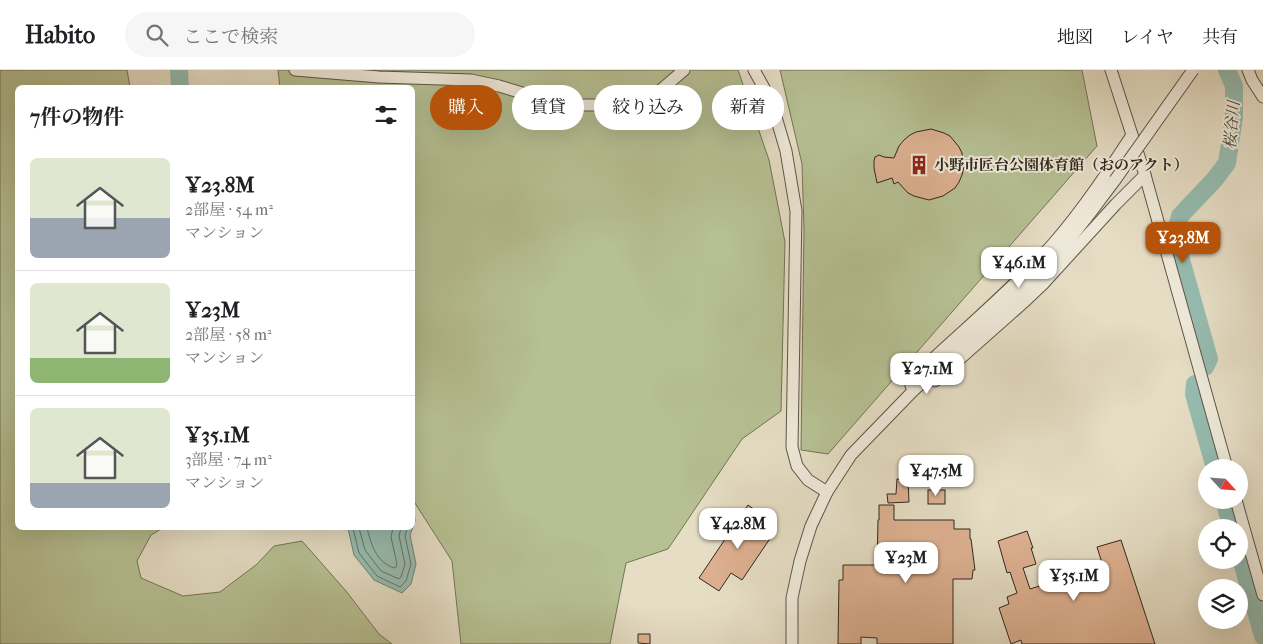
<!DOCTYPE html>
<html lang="ja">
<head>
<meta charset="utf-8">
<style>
  :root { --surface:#fff; --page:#f6f6f6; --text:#202124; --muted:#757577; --line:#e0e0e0; --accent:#b45309 }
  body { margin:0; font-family:"IM FELL French Canon","Noto Serif JP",serif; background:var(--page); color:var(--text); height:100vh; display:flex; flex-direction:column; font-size:19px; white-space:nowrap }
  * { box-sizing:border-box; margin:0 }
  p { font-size:16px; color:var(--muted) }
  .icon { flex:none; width:28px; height:28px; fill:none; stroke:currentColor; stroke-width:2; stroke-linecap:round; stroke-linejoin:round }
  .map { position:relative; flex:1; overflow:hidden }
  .sheet { position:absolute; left:15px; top:15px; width:400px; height:445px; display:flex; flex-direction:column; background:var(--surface); border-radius:8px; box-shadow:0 5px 20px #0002 }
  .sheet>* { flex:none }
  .top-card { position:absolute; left:430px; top:15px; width:475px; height:45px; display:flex; gap:10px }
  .needle { width:32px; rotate:116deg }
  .tools { position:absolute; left:1198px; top:389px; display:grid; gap:10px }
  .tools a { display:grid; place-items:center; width:50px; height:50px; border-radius:50%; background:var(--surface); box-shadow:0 5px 20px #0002; font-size:25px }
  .price { position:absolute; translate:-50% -42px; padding:0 11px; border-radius:10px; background:#fff; color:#222; font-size:16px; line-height:32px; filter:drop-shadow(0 1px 2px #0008) }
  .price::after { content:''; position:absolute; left:50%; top:30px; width:15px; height:11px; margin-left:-8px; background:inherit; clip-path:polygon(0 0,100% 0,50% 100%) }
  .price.on { background:var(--accent); color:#fff }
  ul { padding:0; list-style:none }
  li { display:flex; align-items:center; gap:15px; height:125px; padding:0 15px }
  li+li { border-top:1px solid var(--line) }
  li span { display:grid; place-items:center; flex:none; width:140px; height:100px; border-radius:8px; color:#555 }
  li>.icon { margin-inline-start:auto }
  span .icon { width:60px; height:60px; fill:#fffc; stroke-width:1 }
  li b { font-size:21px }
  h2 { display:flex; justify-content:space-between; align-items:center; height:60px; padding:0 15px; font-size:21px }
  .tag { padding:0 18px; border-radius:22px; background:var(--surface); box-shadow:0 5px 20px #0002; font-size:18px; line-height:45px }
  .tag.on { background:var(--accent); color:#fff }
  header { display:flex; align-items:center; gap:30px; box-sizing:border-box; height:70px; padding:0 25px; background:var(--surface); border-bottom:1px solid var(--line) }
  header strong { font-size:24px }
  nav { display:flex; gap:28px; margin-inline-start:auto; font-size:18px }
  .search { width:350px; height:45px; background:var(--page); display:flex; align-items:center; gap:12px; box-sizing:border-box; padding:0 18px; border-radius:28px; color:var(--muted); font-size:19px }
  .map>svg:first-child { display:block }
  .green { fill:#b6c093; stroke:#737458 }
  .water { fill:#96bcb0; stroke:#6d8176 }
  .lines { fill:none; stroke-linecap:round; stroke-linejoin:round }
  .shore { stroke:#637267; stroke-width:1 }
  .river { stroke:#96bcb0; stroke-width:18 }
  .building { fill:#dcb090; stroke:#30281e }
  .minor-casing { stroke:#5d5548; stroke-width:13 }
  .minor { stroke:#eee9d9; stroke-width:11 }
  .minor-bridge-casing { stroke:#5d5548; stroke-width:13; stroke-linecap:butt }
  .minor-bridge { stroke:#eee9d9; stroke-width:11 }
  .labels { text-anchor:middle; stroke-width:4; stroke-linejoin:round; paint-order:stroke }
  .poi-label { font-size:15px; font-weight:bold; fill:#30281e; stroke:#eee9d9; text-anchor:start }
  .water-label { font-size:16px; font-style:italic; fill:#4a4d42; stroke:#eee9d9 }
</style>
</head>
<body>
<header>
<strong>Habito</strong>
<div class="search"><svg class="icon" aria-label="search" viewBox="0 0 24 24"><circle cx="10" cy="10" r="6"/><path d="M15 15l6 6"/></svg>ここで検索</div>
<nav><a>地図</a><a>レイヤ</a><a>共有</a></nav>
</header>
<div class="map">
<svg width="1263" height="574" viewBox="0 0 1263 574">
  <rect width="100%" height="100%" fill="#e5ddc4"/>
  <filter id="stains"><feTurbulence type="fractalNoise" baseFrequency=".004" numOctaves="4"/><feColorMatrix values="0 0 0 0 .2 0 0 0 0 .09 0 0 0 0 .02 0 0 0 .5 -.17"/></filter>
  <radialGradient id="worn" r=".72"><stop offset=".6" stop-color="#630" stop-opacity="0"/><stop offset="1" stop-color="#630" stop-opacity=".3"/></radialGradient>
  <g class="green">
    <polygon points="0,0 127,0 130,17 18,18 18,458 163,458 151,465 137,491 141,508 183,526 220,522 256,495 274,476 302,471 346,521 379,564 392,574 0,574"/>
    <polygon points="278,0 738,0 769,90 785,172 781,341 742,369 668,479 626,493 610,574 461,574 452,491 413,430 412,18 280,17"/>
    <polygon points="780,0 1082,0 1097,76 828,384 801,380 804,160 802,94"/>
  </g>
  <polygon class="water" points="413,429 415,451 410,465 416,494 411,514 402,523 374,510 354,485 348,458 412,458"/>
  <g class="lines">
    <g class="shore">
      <polyline points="353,458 359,483 377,506 400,517 406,511 411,494 405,466 407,458"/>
      <polyline points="359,458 365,480 381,501 399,509 401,507 405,494 399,466 401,458"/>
      <path d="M367,458c4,16 9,34 27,40l2,-1 1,-3 -6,-27 2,-9"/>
    </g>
    <g class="river">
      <polyline points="179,0 180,18"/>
      <polyline points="1205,297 1209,289 1176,172 1176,162 1180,146 1215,109 1227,93 1234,47 1234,16 1227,0"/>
      <polyline points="1195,314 1194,324 1215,398"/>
      <polyline points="1224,430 1232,458"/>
      <polyline points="1239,481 1263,566"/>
    </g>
  </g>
  <g class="building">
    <polygon points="931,59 944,63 950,66 959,77 962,83 964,97 962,105 959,112 955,118 943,126 929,130 914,126 908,123 898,112 894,114 892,108 877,113 874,98 874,91 875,87 879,85 884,87 894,88 899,76 904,70 910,65 916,62"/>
    <polygon points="897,409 908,410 909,432 888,433 887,424 896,424"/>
    <rect x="928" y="420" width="17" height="14"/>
    <polygon points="748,435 768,449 761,460 771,467 742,510 731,503 719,521 699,508"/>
    <polygon points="879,435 894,435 894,450 954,450 954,459 970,459 970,469 971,469 975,500 973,500 972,509 953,509 953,574 877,574 877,568 861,567 861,574 838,574 839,510 843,510 843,495 877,495 878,450 879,450"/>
    <polygon points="1027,461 1033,478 1031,478 1036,494 1023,498 1030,519 1103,496 1097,477 1121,470 1155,574 1022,574 1021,570 1011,574 999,538 1009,534 1007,527 1017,523 1010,502 1007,503 998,471"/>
    <polygon points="638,564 650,564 650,574 638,573"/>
  </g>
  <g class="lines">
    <defs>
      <g id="minor">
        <polyline points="295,0 379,7 471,10 499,16 549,31 580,35 606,35 635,31 655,25 684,0"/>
        <polyline points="754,0 764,18 776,47 786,81 796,141 792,377 797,396 808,410 827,422"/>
        <polyline points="1111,0 1145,105 1227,398"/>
        <polyline points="1248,0 1252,10 1263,27"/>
        <polyline points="935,311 1023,233 1043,214 1116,134 1145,105"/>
        <path d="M911,316l12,-18c43,-40 89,-79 129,-123 30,-34 55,-72 80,-110"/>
        <polyline points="1236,430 1263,525"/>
        <polyline points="792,574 792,528 800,491 811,456 827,422 851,385 913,321 1032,210 1066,174 1091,142 1115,110"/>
      </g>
    </defs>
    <use href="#minor" class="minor-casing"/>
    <use href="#minor" class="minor"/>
    <defs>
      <polyline id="minor-bridge" points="1115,110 1193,0"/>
    </defs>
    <use href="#minor-bridge" class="minor-bridge-casing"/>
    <use href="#minor-bridge" class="minor-bridge"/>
  </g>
  <defs>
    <symbol id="building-bare" viewBox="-9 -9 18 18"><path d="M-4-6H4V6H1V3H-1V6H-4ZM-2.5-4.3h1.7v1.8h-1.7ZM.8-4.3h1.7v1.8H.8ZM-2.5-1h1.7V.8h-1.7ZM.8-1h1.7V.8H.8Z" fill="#8f2418" stroke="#eee9d9" stroke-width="2.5" paint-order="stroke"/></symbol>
  </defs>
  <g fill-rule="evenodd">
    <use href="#building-bare" x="905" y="81" width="28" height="28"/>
  </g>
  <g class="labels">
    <g class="poi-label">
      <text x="934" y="100">小野市匠台公園体育館（おのアクト）</text>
    </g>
    <g class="water-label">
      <text transform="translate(1231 55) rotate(-85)" y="6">桜谷川</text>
    </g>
  </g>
  <rect width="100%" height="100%" filter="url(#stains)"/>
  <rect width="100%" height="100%" fill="url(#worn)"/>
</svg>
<div class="tools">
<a><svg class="needle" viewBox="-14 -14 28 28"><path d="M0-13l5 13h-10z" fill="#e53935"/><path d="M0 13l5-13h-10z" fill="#757577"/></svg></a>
<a><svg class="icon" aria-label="locate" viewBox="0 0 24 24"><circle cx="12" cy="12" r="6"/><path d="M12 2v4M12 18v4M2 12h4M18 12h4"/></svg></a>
<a><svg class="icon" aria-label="layers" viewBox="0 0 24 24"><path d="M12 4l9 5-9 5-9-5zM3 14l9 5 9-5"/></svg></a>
</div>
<b class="price on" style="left:1183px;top:194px">¥23.8M</b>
<b class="price" style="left:1019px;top:219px">¥46.1M</b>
<b class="price" style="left:927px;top:325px">¥27.1M</b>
<b class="price" style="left:936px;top:427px">¥47.5M</b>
<b class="price" style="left:738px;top:480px">¥42.8M</b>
<b class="price" style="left:906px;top:514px">¥23M</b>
<b class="price" style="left:1074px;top:532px">¥35.1M</b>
<div class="top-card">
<a class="tag on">購入</a>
<a class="tag">賃貸</a>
<a class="tag">絞り込み</a>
<a class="tag">新着</a>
</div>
<section class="sheet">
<h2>7件の物件<svg class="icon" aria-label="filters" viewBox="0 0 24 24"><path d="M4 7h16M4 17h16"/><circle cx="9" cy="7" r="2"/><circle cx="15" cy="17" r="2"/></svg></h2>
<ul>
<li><span style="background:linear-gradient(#dfe7d0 60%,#9aa5b1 0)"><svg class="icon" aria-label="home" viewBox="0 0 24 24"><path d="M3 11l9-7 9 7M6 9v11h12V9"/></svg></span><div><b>¥23.8M</b><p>2部屋 · 54 m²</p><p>マンション</p></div></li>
<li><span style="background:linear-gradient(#dfe7d0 75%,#8fb573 0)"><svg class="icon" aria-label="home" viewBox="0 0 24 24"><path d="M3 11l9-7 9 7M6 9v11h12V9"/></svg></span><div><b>¥23M</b><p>2部屋 · 58 m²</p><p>マンション</p></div></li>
<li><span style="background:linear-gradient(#dfe7d0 75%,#9aa5b1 0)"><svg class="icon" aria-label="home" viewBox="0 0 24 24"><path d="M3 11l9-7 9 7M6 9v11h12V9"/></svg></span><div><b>¥35.1M</b><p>3部屋 · 74 m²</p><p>マンション</p></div></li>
</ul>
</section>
</div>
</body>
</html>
